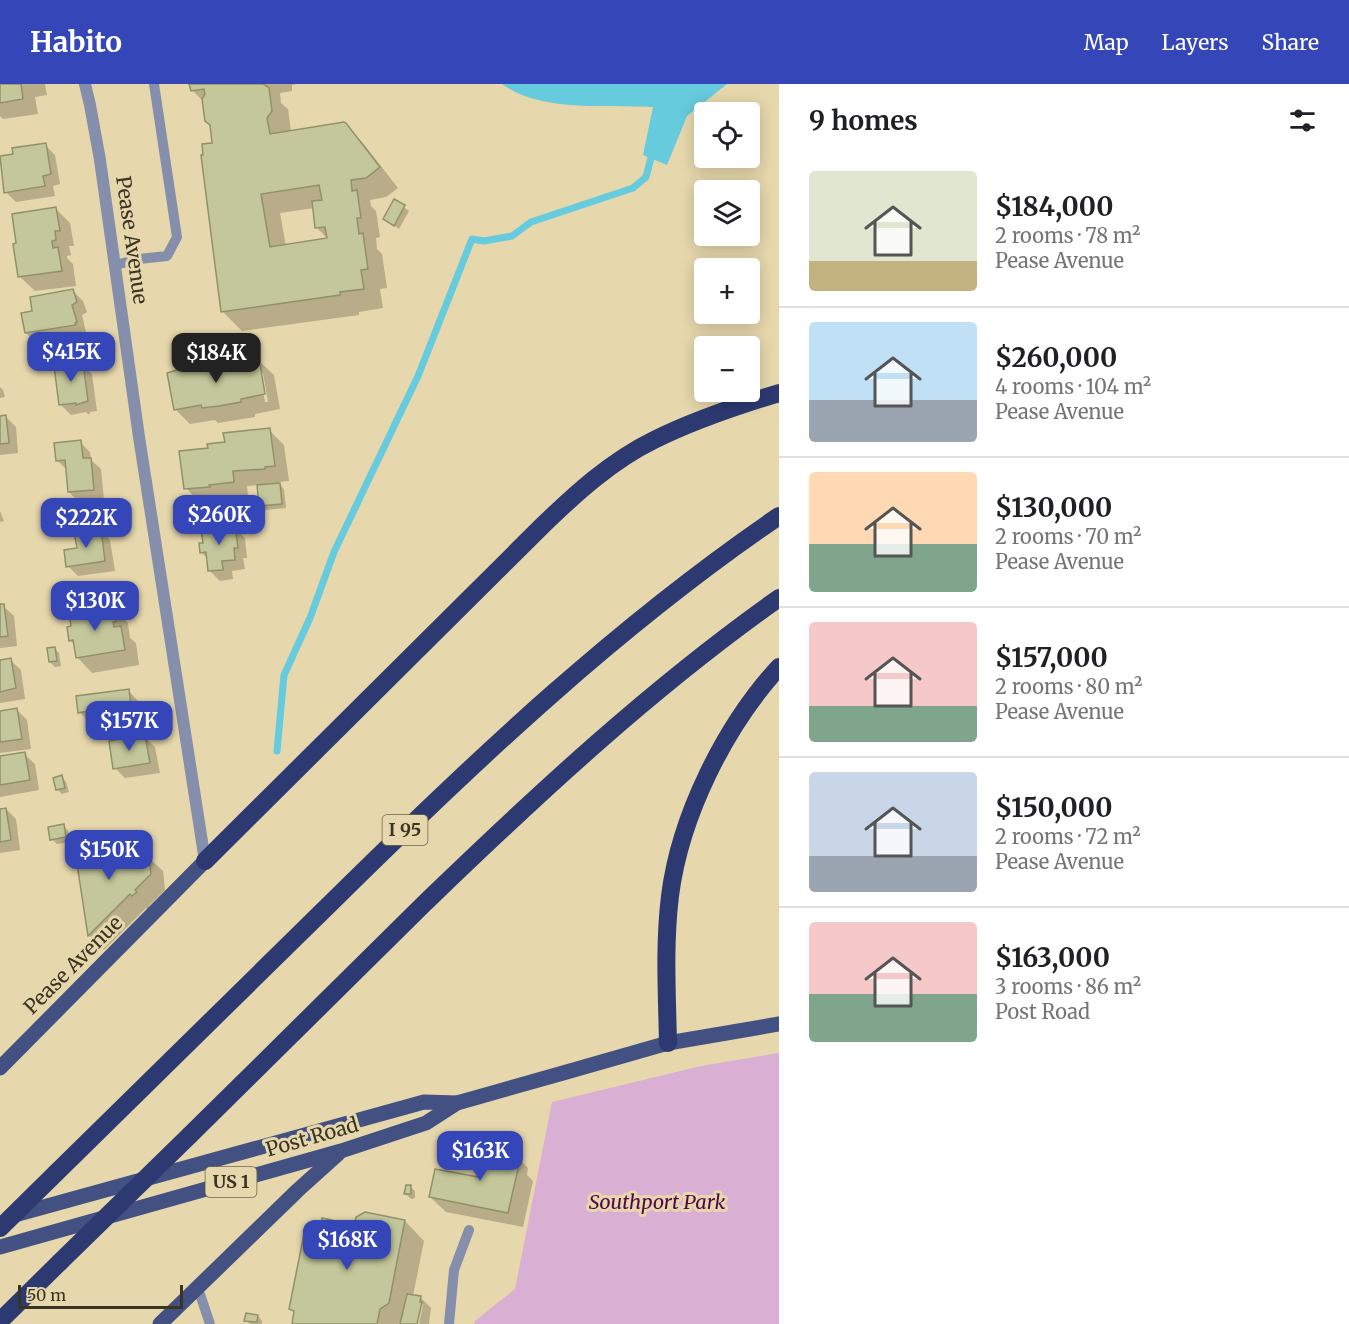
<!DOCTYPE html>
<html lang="en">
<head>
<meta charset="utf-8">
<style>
  :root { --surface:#fff; --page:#f2f2f2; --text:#202124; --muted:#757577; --line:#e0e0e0; --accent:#3546b9 }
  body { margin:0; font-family:Merriweather,serif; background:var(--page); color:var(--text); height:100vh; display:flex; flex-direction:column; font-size:22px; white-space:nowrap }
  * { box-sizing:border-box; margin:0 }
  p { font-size:20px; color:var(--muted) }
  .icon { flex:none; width:33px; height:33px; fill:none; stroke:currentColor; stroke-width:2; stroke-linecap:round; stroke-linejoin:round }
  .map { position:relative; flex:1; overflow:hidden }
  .drawer { display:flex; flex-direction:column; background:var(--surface); width:570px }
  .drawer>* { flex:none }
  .fabs { position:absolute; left:694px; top:18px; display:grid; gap:12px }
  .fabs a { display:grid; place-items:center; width:66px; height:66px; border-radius:6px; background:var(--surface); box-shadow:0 3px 15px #0003; font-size:30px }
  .scale { position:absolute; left:18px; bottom:15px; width:165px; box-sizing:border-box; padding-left:6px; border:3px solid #3a3423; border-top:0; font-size:16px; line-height:21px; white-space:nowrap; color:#3a3423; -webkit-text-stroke:4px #e6d7ac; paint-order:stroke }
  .price { position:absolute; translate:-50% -51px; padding:0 14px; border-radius:12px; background:var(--accent); color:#fff; font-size:20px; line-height:39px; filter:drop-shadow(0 2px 3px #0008) }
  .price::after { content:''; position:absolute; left:50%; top:36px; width:18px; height:14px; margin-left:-9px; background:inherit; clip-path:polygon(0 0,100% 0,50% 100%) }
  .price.selected { background:#222; color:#fff }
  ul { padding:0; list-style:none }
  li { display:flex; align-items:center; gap:18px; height:150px; padding:0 30px }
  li+li { border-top:2px solid var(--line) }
  li span { display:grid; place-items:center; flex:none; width:168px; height:120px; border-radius:6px; color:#555 }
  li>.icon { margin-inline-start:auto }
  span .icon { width:72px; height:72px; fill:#fffc; stroke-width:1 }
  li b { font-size:26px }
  h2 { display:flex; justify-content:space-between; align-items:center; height:72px; padding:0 30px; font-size:26px }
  header { display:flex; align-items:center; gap:36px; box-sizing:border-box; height:84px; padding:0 30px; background:var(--accent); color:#fff }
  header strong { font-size:28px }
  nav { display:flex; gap:33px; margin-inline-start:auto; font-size:21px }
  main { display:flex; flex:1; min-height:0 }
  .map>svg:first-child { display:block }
  .green { fill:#daafd4 }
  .water { fill:#66cbdd }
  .shadow { fill:#0003; fill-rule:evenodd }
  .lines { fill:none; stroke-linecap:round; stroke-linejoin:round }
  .stream { stroke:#66cbdd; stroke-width:7 }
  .building { fill:#c4c79b; stroke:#8f9268; stroke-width:1.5; fill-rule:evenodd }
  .service { stroke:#858fab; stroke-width:10 }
  .minor { stroke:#858fab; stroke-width:12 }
  .primary { stroke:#435182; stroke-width:15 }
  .motorway { stroke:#2d3a72; stroke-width:18 }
  .motorway-bridge { stroke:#2d3a72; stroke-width:18 }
  .labels { text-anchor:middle; stroke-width:6; stroke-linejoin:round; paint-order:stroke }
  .shield { fill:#e6d7ac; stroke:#6e654c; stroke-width:1.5 }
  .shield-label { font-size:18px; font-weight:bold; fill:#3a3423 }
  .street-label { font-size:20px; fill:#3a3423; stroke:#e6d7ac }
  .park-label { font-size:20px; font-style:italic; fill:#4f074b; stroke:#e6d7ac }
</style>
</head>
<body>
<header>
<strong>Habito</strong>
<nav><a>Map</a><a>Layers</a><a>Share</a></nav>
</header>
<main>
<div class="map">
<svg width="779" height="1240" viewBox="0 0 779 1240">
  <rect width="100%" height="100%" fill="#e6d7ac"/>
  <polygon class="green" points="779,969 779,1240 474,1240 475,1237 515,1205 552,1018 701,982"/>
  <path class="water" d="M502,0h225l-40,32 -20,49 -24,-10 10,-48c-48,-3 -110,6 -151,-23z"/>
  <g class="shadow">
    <polygon points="0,0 45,0 47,11 35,13 38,30 3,35 0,32"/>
    <path d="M191,0h106l-5,1v6l-12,2 1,10 7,6 3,23 52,-9 20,20 35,45 -12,9 -16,3 1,6 5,5 4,26 -4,1 1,11 5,5 5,34 -7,1 3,19 -24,4v3l-117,16 -19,-19 -12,-187 -7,-23 -12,-12zM314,124l3,20 11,11 -42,7 -6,-33z"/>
    <polygon points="45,61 55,71 60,100 53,102 55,112 16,118 6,108 14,71"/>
    <polygon points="395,117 409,127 399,145 385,135"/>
    <polygon points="55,124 70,139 74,162 69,162 71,171 67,172 67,174 73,180 76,202 35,207 19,192"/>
    <polygon points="73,207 83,217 87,228 82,231 86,248 84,249 85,251 36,259 26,249 34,228"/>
    <path d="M258,276l16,15 6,34 -25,5v3l-37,6 -3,-3 -25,4 -15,-15 15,-40 2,2zM260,289h3l5,29h-3z"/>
    <polygon points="62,279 65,282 82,280 92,290 97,327 90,328 90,330 88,330 86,328 71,331 60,320"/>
    <polygon points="0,303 3,306 5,313 0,314"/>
    <polygon points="6,333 16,343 18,369 0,371 0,334"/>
    <polygon points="269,346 284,361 289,397 279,398 284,406 286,424 265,426 261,421 259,401 247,402 248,412 224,416 224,418 201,420 186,404 209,365"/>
    <polygon points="80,358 90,368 91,376 101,385 104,416 79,418 69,408 67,386 57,376"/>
    <polygon points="0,427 4,437 0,438"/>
    <polygon points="68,428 72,433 74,440 57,442 52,437"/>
    <polygon points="235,444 245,454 247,474 243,474 245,485 232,487 233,495 220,497 210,487 208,475 201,468"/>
    <polygon points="100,446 110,456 115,487 78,492 68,482 78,466"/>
    <polygon points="0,522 3,522 14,532 17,562 0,564"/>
    <polygon points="113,524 128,539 130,554 136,559 139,581 92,589 77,573 75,561 70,556"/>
    <polygon points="54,564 59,569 61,582 55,583 50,578"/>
    <polygon points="10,576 21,586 25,615 0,619 0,577"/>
    <polygon points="128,606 138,617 141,641 100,646 79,628"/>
    <polygon points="17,626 27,636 31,665 0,669 0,628"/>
    <polygon points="145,653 155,663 160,689 125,694 115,684"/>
    <polygon points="24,670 35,680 39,706 0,713 0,674"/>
    <polygon points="62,693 66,698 69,708 62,710 57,705"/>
    <polygon points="6,725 16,735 20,766 0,769 0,726"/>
    <polygon points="64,742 68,747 70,758 57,760 52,755"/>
    <polygon points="113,759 121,767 126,766 133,774 147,772 163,787 165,806 149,822 151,824 148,826 146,824 104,866 89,852 79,782 93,780"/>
    <polygon points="513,1069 528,1084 527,1091 533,1097 523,1143 446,1128 430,1113 480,1095 481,1088 476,1083 486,1072"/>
    <polygon points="410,1103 415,1107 415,1114 411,1115 406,1110"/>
    <polygon points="405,1137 424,1157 413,1212 421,1214 431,1224 429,1240 419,1240 423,1220 420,1220 416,1240 293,1240 296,1229 291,1225 319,1154 355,1143"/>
    <polygon points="258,1232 262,1237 262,1240 250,1240 246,1236"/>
  </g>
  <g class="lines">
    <polyline class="stream" points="277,667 284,591 310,534 334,468 418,292 472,155 484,157 512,152 531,138 633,104 646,93 651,74"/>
  </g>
  <g class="building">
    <polygon points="0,0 21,0 23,15 0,19"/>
    <path d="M189,0h74l6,4 3,23 -5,7 3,16 74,-12 2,1 34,44 -14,11 -15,2 1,11 5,-1 4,28h-4l2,16 4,-1 5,36 -7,1 3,19 -24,3v3l-119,17 -20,-157h2l-1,-11 10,-1 -2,-18 -5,-4 -3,-22 3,-5 -1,-5 -13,2zM319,101l3,15 -10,1 3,27 10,-1 2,11 -57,9 -9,-53z"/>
    <polygon points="46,59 51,90 43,92 45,102 4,109 0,72 13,70 12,64"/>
    <polygon points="394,115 405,121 394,142 383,135"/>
    <polygon points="56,123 60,147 55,147 56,156 52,157 53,164 58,163 62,187 18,193 13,160 16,159 12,130"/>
    <polygon points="73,205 77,218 72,221 77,238 75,239 76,241 25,249 21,229 32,227 30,213"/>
    <polygon points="249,274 249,276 259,274 265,310 241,315 241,318 219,322 202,324 201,321 174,326 167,289 180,285 191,283 191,286"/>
    <polygon points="62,277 63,281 83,279 88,317 76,321 76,319 59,321 54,282 55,278"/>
    <polygon points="6,331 9,359 0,360 0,332"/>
    <polygon points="270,344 275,382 265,383 265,385 233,387 234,398 209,401 210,403 184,405 179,367 208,364 207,360 225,358 223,349"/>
    <polygon points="81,356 83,374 91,374 94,406 68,408 65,376 56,377 54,359"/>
    <polygon points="280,399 282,420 259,422 257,401"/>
    <polygon points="68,427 70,436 51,438 50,433 53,433 52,430"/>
    <polygon points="235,442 238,464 234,464 235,476 222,477 223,486 208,487 206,468 200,469 199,459 203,459 201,446"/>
    <polygon points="101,445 105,477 66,483 64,466 77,464 74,448"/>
    <polygon points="0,520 4,520 8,552 0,553"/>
    <polygon points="109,522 113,522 116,538 113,538 114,543 121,542 125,566 76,574 73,556 69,557 67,543 71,542 69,528"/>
    <polygon points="55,563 57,577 49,578 47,564"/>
    <polygon points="11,574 16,604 0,608 0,576"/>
    <polygon points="129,605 132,632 89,636 88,627 78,629 76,612"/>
    <polygon points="17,624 22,655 0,658 0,627"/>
    <polygon points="145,651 150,679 113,685 109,657"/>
    <polygon points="25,668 30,696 0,701 0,672"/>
    <polygon points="62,691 65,704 56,706 53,694"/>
    <polygon points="6,724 11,756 0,758 0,725"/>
    <polygon points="64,740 66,753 50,756 48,743"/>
    <polygon points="114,757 115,766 126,765 128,773 148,770 151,790 135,806 137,808 132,812 130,810 88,852 77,780 91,778 87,761"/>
    <polygon points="486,1062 514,1068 511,1079 519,1080 508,1129 429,1113 435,1085 479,1093 480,1084 474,1083 477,1069 485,1071"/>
    <polygon points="406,1101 411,1101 411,1110 404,1110"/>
    <polygon points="365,1128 405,1136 389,1219 380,1225 377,1240 292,1240 294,1227 289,1225 304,1150 318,1153 322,1134 354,1141 356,1133"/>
    <polygon points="407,1210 421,1212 420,1218 422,1218 417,1240 400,1240"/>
    <polygon points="246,1229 258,1231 257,1238 244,1237"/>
  </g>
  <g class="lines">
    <g class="service">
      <polyline points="115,181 139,175 167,172 177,153 154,0"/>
      <polyline points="198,1204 210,1240"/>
      <polyline points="449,1240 454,1186 469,1146"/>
    </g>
    <polyline class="minor" points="85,0 90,21 100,76 139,353 205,777"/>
    <g class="primary">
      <polyline points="0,984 205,777"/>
      <polyline points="11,1132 424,1018 457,1019"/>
      <polyline points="0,1163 341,1067 426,1039 457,1019 563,989 668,959 779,940"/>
      <polyline points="160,1240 298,1106 338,1070"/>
    </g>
    <g class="motorway">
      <path d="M205,777l336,-334c34,-33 70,-66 113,-87 40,-20 82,-34 125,-47"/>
      <path d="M668,959c-1,-49 -4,-98 2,-147 10,-80 55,-170 109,-229"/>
      <path d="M190,1051c80,-79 159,-158 239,-236 111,-107 224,-212 350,-301"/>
      <path d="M56,1089c95,-93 190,-186 284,-279 138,-136 279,-269 439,-378"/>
      <polyline points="0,1237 60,1178"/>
    </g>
    <g class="motorway-bridge">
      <polyline points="0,1144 56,1089"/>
      <polyline points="60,1178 190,1051"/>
    </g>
  </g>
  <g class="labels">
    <g class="shield">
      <rect x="382.5" y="731" width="45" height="30" rx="4.5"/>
      <rect x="205.5" y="1083" width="51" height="30" rx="4.5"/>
    </g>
    <g class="shield-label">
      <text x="405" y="752">I 95</text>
      <text x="231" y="1104">US 1</text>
    </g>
    <g class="street-label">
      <text transform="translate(132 156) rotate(82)" y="7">Pease Avenue</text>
      <text transform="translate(73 881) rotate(-45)" y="7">Pease Avenue</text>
      <text transform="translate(312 1053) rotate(-16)" y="7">Post Road</text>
    </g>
    <g class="park-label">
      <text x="657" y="1125">Southport Park</text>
    </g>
  </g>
</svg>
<div class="fabs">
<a><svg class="icon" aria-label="locate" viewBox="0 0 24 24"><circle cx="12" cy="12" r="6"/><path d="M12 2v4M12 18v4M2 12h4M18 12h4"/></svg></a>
<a><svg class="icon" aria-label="layers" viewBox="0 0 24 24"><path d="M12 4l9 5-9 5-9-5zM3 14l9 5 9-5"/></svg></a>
<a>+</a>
<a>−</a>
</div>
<div class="scale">50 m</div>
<b class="price" style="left:71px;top:299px">$415K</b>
<b class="price selected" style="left:216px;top:300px">$184K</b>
<b class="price" style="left:219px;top:462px">$260K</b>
<b class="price" style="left:86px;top:465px">$222K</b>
<b class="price" style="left:95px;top:548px">$130K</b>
<b class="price" style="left:129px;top:668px">$157K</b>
<b class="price" style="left:109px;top:797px">$150K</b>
<b class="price" style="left:480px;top:1098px">$163K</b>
<b class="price" style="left:347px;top:1187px">$168K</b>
</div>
<section class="drawer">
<h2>9 homes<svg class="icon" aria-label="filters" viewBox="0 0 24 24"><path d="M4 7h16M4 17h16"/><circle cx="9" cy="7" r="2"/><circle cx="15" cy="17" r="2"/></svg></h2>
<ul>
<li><span style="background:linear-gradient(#dfe7d0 75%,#c2b280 0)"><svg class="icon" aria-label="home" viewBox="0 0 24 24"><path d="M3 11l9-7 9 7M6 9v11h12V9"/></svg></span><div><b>$184,000</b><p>2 rooms · 78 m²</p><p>Pease Avenue</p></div></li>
<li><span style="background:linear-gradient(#bfe0f5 65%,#9aa5b1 0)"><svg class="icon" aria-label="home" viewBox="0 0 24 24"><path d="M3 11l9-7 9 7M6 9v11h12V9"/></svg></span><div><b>$260,000</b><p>4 rooms · 104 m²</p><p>Pease Avenue</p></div></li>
<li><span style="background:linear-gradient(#ffd9b3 60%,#7fa58c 0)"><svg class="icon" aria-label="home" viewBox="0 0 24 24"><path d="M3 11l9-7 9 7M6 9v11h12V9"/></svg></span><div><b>$130,000</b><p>2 rooms · 70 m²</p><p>Pease Avenue</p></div></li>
<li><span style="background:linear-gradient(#f6c9c9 70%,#7fa58c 0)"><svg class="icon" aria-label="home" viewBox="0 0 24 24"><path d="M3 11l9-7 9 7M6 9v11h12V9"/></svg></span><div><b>$157,000</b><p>2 rooms · 80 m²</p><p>Pease Avenue</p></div></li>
<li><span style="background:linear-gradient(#c9d6e8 70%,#9aa5b1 0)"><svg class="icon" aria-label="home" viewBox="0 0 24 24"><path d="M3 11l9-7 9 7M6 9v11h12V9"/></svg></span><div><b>$150,000</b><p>2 rooms · 72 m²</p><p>Pease Avenue</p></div></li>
<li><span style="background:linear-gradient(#f6c9c9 60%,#7fa58c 0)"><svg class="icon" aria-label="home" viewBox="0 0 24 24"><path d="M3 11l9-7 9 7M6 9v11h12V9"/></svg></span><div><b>$163,000</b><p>3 rooms · 86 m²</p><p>Post Road</p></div></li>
</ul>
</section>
</main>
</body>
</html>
